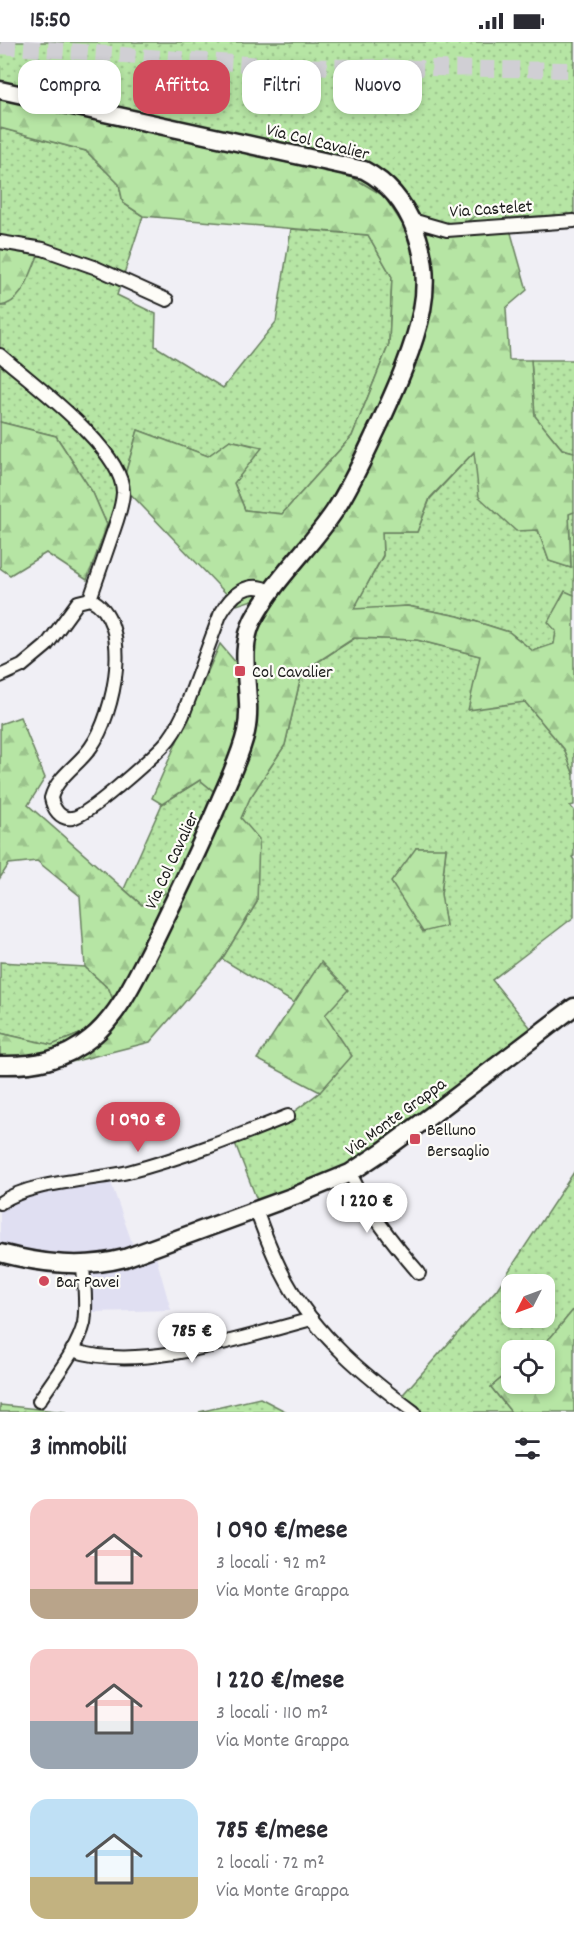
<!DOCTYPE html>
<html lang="it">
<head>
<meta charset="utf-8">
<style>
  :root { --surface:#fff; --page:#f7f7f7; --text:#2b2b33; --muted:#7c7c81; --accent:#d1495b }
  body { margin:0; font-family:Dekko,sans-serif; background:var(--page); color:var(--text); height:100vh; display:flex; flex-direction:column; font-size:22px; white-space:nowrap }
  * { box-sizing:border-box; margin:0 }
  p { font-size:20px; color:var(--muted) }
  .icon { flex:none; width:33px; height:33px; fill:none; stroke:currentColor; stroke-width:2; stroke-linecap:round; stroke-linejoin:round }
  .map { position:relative; height:1370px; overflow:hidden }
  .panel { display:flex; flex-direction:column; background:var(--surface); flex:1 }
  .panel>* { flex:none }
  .hud { position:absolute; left:18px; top:18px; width:538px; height:54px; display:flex; gap:12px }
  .needle { width:39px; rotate:228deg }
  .tools { position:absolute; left:501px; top:1232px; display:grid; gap:12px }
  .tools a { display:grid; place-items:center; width:54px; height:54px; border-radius:12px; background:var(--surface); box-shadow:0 3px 9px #0003; font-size:30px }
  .price { position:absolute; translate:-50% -51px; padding:0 14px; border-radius:21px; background:#fff; color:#222; font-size:20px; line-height:39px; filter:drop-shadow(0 2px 3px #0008) }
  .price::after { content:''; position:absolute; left:50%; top:36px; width:18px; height:14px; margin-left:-9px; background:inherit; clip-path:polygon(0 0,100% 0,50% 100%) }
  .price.active { background:var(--accent); color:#fff }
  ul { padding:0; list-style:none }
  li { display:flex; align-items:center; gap:18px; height:150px; padding:0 30px }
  li span { display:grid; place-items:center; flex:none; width:168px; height:120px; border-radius:18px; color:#555 }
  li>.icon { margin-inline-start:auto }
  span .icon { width:72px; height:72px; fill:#fffc; stroke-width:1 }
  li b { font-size:26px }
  h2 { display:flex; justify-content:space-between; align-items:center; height:72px; padding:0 30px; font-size:26px }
  .tag { padding:0 21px; border-radius:18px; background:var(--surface); box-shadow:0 3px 9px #0003; font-size:21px; line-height:54px }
  .tag.active { background:var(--accent); color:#fff }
  .status { display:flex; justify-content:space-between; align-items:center; height:42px; padding:0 30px; background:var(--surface); direction:ltr }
  .status svg { height:16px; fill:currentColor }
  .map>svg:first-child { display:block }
  .built { fill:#e0dff2 }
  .grass { fill:url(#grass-dots); stroke:#698060; stroke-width:1.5; fill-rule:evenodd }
  .forest { fill:url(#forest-firs); stroke:#698060; stroke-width:1.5 }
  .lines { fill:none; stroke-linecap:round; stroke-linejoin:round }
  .secondary-tunnel { stroke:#d0cfd4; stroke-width:16; stroke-dasharray:16 8; stroke-linecap:butt }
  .street-casing { stroke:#1c1c1c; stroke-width:16 }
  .secondary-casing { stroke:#1c1c1c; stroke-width:21 }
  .street { stroke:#fdfcf7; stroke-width:12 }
  .secondary { stroke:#fdfcf7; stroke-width:16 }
  .poi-dot { fill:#d1495b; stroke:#fdfcf7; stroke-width:2 }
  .labels { text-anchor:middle; stroke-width:4.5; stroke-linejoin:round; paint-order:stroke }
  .street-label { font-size:18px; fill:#1c1c1c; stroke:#fdfcf7 }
  .poi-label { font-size:18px; fill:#1c1c1c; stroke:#fdfcf7; text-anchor:start }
</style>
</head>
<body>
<div class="status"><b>15:50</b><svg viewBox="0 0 49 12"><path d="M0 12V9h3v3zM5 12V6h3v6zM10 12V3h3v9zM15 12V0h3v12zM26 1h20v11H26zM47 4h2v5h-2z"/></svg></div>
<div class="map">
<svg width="574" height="1370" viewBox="0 0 574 1370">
  <defs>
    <pattern id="grass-dots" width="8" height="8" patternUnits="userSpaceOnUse" patternTransform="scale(1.5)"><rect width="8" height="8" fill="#b6e5a4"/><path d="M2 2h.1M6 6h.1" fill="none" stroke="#9cc48d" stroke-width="1.8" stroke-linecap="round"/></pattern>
    <pattern id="forest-firs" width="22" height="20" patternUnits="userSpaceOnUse" patternTransform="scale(1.5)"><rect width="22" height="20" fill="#b6e5a4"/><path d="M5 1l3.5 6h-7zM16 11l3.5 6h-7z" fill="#9cc48d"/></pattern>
  </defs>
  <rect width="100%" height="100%" fill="#f0eff5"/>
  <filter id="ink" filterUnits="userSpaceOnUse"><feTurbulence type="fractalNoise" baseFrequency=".0167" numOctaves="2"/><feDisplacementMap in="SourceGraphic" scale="12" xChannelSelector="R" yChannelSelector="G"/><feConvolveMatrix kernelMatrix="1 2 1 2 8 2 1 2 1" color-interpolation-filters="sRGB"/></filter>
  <g filter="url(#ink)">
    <polygon class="built" points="108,1132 137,1215 154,1208 171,1268 94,1270 83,1261 81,1226 0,1214 0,1157"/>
    <g class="grass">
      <polygon points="0,0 574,0 574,172 506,176 503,166 483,169 446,194 401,180 384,154 352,135 0,57"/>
      <polygon points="0,86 86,109 119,142 123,161 143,174 117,253 156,272 155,304 223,346 276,280 291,187 368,193 392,235 389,302 352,394 282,472 245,468 234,441 261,405 230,398 208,414 138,388 122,443 107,483 93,451 56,394 0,380 0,264 6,264 0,209"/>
      <polygon points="531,318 574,318 574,410 562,407 535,374"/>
      <polygon points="474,410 538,488 549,519 571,526 569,471 574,470 574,553 565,550 554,602 533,609 509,590 458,574 408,564 353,568 383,514 382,490 417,490 430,457"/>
      <path d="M355,596l62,2 63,16 45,46 39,47 10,26v30l-4,1 4,4v46l-2,1 2,3v57l-82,63 46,57 -146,113 -130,63 -29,-75 55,-22 32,-24 5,-77 -4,-52 -27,40 -72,-44 35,-57 -16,-84 9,-20 35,-53 17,-73zM416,806l30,1 -5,45 5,32z"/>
      <polygon points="200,738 228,761 195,836 142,863 124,847 162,762"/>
      <polygon points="0,920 85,925 109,947 120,976 52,1003 0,991"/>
      <path d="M574,1130v137l-23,28 -16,13h-23l-1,20 -20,17 20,25h-97l-16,-12 99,-111zM512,1242h32v33h-32z"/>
      <polygon points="260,1356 287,1370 199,1370"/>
    </g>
    <g class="forest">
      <polygon points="0,57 352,135 384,154 401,180 446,194 483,169 504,166 527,248 506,266 509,318 531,318 535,374 562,407 574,410 574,470 569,472 571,526 549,519 538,488 516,489 479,455 474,410 430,456 417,490 382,490 383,513 354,567 407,564 458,574 509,590 533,609 554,602 556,589 548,580 565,549 574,553 574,733 564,707 525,660 468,668 480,614 417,598 354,596 302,630 285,703 250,756 241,776 259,797 257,860 222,917 150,1000 52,1025 0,1025 0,991 52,1003 120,976 109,947 85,925 80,854 37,819 9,822 0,836 0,682 20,675 45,736 28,763 142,863 195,836 228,761 200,738 162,762 152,756 220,602 237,622 283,548 237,563 122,443 138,388 208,414 230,398 262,406 234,441 245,468 282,472 352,394 389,302 392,235 368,193 143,174 123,161 119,142 86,109 0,86"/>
      <path d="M0,207l38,7c-8,18 -15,47 -38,50z"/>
      <polygon points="0,380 56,394 93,451 107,483 87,538 46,511 10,533 0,526"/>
      <polygon points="416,806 446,806 441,852 446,884 423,890 391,840"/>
      <polygon points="321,920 348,948 325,973 352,1014 320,1050 257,1017"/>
      <polygon points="574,1267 574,1370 511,1370 491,1345 511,1328 512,1341 544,1341 544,1308 535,1308 551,1295"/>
      <polygon points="0,1363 66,1370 0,1370"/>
    </g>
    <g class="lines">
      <polyline class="secondary-tunnel" points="0,4 275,24 574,28"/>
      <defs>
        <g id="street">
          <polyline points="412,178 447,188 574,179"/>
          <polyline points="0,200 43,207 94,225 167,258"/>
          <path d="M0,313c32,28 124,95 123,138 -1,16 -7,30 -12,45 -7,20 -14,41 -21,61"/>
          <path d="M0,634l22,-10 24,-20 32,-44 12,-3c45,21 24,116 1,148 -12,18 -34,29 -40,51 2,10 9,22 21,20 16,-2 77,-58 91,-72 9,-9 14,-19 20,-31l37,-100c11,-20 29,-37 51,-23"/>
          <path d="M350,1131c18,38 42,69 69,100"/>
          <path d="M0,1161c30,-22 91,-22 128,-31 54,-14 108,-35 160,-56"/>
          <path d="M256,1168c9,25 18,49 31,72 30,54 77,93 127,130"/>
          <path d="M72,1308c69,23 171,-13 240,-31"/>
          <path d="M39,1359c15,-23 39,-52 45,-78 3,-19 0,-39 -1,-57"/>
        </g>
        <g id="secondary">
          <path d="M0,48l364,80c49,26 68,87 58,140 -8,38 -25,76 -41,111 -15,31 -28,62 -47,91 -25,37 -60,68 -81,108 -17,35 1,75 -7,112 -6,26 -19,51 -29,75 -20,47 -42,92 -64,137 -17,33 -33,70 -62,94 -28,23 -57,28 -91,27"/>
          <path d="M0,1211c42,11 83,16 125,5l169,-62 56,-23 33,-22 61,-45 130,-99"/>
        </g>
      </defs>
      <use href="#street" class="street-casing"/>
      <use href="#secondary" class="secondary-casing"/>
      <use href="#street" class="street"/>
      <use href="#secondary" class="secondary"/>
    </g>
  </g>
  <g class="poi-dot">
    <rect x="234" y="623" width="12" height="12" rx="3"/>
    <rect x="409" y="1091" width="12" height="12" rx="3"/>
    <circle cx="44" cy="1239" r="6"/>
  </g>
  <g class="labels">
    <g class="street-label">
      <text transform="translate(318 99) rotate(14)" y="6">Via Col Cavalier</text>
      <text transform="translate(491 166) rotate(-4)" y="6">Via Castelet</text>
      <text transform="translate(171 818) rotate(-65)" y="6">Via Col Cavalier</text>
      <text transform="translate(395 1074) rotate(-36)" y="6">Via Monte Grappa</text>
    </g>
    <g class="poi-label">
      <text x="252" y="635">Col Cavalier</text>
      <text x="427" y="1093">Belluno<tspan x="427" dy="21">Bersaglio</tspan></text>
      <text x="56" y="1245">Bar Pavei</text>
    </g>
  </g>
</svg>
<div class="tools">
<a><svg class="needle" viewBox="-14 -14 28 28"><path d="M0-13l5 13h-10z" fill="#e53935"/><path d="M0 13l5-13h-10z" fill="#7c7c81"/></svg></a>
<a><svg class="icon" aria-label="locate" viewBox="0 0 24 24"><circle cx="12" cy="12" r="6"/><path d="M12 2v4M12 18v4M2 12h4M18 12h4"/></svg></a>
</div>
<b class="price active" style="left:138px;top:1111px">1 090 €</b>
<b class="price" style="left:367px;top:1192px">1 220 €</b>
<b class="price" style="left:192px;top:1322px">785 €</b>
<div class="hud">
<a class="tag">Compra</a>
<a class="tag active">Affitta</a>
<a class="tag">Filtri</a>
<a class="tag">Nuovo</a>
</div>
</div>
<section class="panel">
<h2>3 immobili<svg class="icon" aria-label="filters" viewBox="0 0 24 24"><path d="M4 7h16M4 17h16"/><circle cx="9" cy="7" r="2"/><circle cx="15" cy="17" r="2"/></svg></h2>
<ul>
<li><span style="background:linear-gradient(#f6c9c9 75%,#b9a48a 0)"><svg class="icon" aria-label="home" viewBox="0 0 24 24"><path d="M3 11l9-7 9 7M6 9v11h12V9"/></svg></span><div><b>1 090 €/mese</b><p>3 locali · 92 m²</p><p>Via Monte Grappa</p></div></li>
<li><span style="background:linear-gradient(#f6c9c9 60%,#9aa5b1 0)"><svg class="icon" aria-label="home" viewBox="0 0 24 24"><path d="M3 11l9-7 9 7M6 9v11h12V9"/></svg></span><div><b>1 220 €/mese</b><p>3 locali · 110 m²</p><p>Via Monte Grappa</p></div></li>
<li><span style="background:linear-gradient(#bfe0f5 65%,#c2b280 0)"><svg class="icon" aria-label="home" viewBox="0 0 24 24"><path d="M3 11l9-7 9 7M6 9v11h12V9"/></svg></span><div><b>785 €/mese</b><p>2 locali · 72 m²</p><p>Via Monte Grappa</p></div></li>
</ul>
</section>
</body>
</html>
